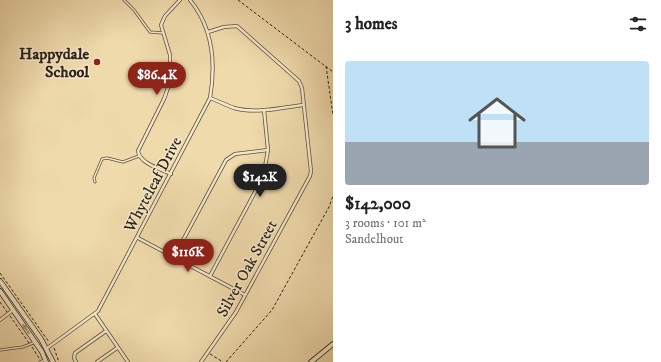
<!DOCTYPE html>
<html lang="en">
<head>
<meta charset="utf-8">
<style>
  :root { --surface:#fff; --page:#f2f2f2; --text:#222; --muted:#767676; --accent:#8f2418 }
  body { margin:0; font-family:"IM FELL DW Pica",serif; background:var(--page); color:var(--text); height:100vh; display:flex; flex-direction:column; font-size:15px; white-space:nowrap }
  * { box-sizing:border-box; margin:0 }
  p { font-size:13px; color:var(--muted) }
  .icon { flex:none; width:22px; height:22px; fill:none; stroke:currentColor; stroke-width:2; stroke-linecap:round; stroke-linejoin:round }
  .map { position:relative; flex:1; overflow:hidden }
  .panel { display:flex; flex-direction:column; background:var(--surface); width:328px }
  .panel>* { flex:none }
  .price { position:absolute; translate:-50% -34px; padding:0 9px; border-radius:14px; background:var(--accent); color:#fff; font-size:13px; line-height:26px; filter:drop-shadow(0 1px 2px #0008) }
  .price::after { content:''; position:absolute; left:50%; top:24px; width:12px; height:9px; margin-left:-6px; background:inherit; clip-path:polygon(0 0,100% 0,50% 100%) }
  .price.active { background:#222; color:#fff }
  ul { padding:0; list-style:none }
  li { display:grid; align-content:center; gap:8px; height:212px; padding:0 12px }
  li span { display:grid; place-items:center; height:124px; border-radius:4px; color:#555 }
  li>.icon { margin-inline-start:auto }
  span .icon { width:72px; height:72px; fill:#fffc; stroke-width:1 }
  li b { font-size:17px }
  h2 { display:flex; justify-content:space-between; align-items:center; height:48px; padding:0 12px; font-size:17px }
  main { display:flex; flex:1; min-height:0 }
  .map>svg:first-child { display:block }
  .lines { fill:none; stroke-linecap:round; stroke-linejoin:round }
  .lane-casing { stroke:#5d503c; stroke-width:3 }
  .street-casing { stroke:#5d503c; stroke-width:4 }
  .secondary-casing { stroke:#2c2216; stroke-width:5.5 }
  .path { stroke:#2c2216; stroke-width:1; stroke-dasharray:3 2; stroke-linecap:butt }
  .lane { stroke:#f5e7c9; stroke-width:1.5 }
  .street { stroke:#f5e7c9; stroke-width:2.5 }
  .secondary { stroke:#f5e7c9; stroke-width:4 }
  .oneway { fill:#9b8e78 }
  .poi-dot { fill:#8f2418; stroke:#f5e7c9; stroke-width:1.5 }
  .labels { text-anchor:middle; stroke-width:3; stroke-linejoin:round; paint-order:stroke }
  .poi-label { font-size:16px; font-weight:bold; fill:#2c2216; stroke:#f5e7c9; text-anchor:end }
  .street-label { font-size:16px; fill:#2c2216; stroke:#f5e7c9 }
</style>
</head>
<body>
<main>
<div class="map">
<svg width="333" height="362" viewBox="0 0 333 362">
  <rect width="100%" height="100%" fill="#efdaac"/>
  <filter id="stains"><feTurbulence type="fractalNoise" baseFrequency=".005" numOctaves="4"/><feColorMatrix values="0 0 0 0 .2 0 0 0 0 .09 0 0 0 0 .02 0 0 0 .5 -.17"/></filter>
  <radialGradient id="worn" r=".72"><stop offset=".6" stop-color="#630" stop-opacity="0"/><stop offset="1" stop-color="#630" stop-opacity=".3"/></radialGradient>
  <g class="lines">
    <defs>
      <g id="lane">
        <polyline points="124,0 134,10 150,32 163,33"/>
        <polyline points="95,182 94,178 102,159 107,158 123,162 139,156"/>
        <polyline points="0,350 23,347 33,343"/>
        <polyline points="40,362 45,360"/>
      </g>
      <g id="street">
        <path d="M210,98c8,3 16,7 24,10 22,6 47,0 69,-3"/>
        <path d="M171,174c-10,-5 -31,-10 -33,-23l26,-52 6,-17v-27l-9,-30 4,-9 15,-16"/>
        <polyline points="138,238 245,295"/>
        <polyline points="174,257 226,160 235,154 268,150"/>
        <polyline points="210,276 255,192 265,167 268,150 264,110"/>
        <polyline points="95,314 128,362"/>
        <polyline points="0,320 13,310"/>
        <path d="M46,349l52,-38 112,-213c6,-35 3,-70 -20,-98"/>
        <polyline points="76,362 74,358 75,353 106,331"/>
        <polyline points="97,362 117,348"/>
        <polyline points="201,362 236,312 310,176 311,171 302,88 299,81 237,26 224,27 208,32"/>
      </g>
      <g id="secondary">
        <polyline points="0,281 41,339 53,362"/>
        <polyline points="0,291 42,352 46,362"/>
        <polyline points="311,362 333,344"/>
      </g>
    </defs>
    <use href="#lane" class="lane-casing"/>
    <use href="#street" class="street-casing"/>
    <use href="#secondary" class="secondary-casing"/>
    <g class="path">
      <polyline points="238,0 333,72"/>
      <polyline points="326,66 333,115"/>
      <polyline points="0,273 49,342"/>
      <polyline points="0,302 7,312"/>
      <polyline points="10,316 29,343"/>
      <polyline points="32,347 40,360"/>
      <polyline points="54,348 59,362"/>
      <polyline points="210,354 223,362"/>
      <polyline points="226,362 272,310 329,207 333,196"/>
    </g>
    <use href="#lane" class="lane"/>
    <use href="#street" class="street"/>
    <use href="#secondary" class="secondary"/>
  </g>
  <defs><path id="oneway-solid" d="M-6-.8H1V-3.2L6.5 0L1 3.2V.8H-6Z"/></defs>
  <use class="oneway" href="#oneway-solid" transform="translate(26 329) rotate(-125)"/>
  <circle class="poi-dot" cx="97" cy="62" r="4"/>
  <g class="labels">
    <g class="poi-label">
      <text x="89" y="59">Happydale<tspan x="89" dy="18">School</tspan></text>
    </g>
    <g class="street-label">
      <text transform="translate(152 184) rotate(-62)" y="6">Whyteleaf Drive</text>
      <text transform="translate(246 268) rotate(-61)" y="6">Silver Oak Street</text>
    </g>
  </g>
  <rect width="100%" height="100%" filter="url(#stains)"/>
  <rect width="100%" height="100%" fill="url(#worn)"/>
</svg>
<b class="price" style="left:157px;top:96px">$86.4K</b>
<b class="price active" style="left:260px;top:198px">$142K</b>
<b class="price" style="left:188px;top:273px">$116K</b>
</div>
<section class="panel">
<h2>3 homes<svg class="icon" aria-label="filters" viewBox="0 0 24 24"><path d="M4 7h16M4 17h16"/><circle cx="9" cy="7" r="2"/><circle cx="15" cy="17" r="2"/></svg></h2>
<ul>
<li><span style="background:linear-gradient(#bfe0f5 65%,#9aa5b1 0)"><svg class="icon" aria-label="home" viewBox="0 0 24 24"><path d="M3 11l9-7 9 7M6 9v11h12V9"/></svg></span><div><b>$142,000</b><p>3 rooms · 101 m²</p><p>Sandelhout</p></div></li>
</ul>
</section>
</main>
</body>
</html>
